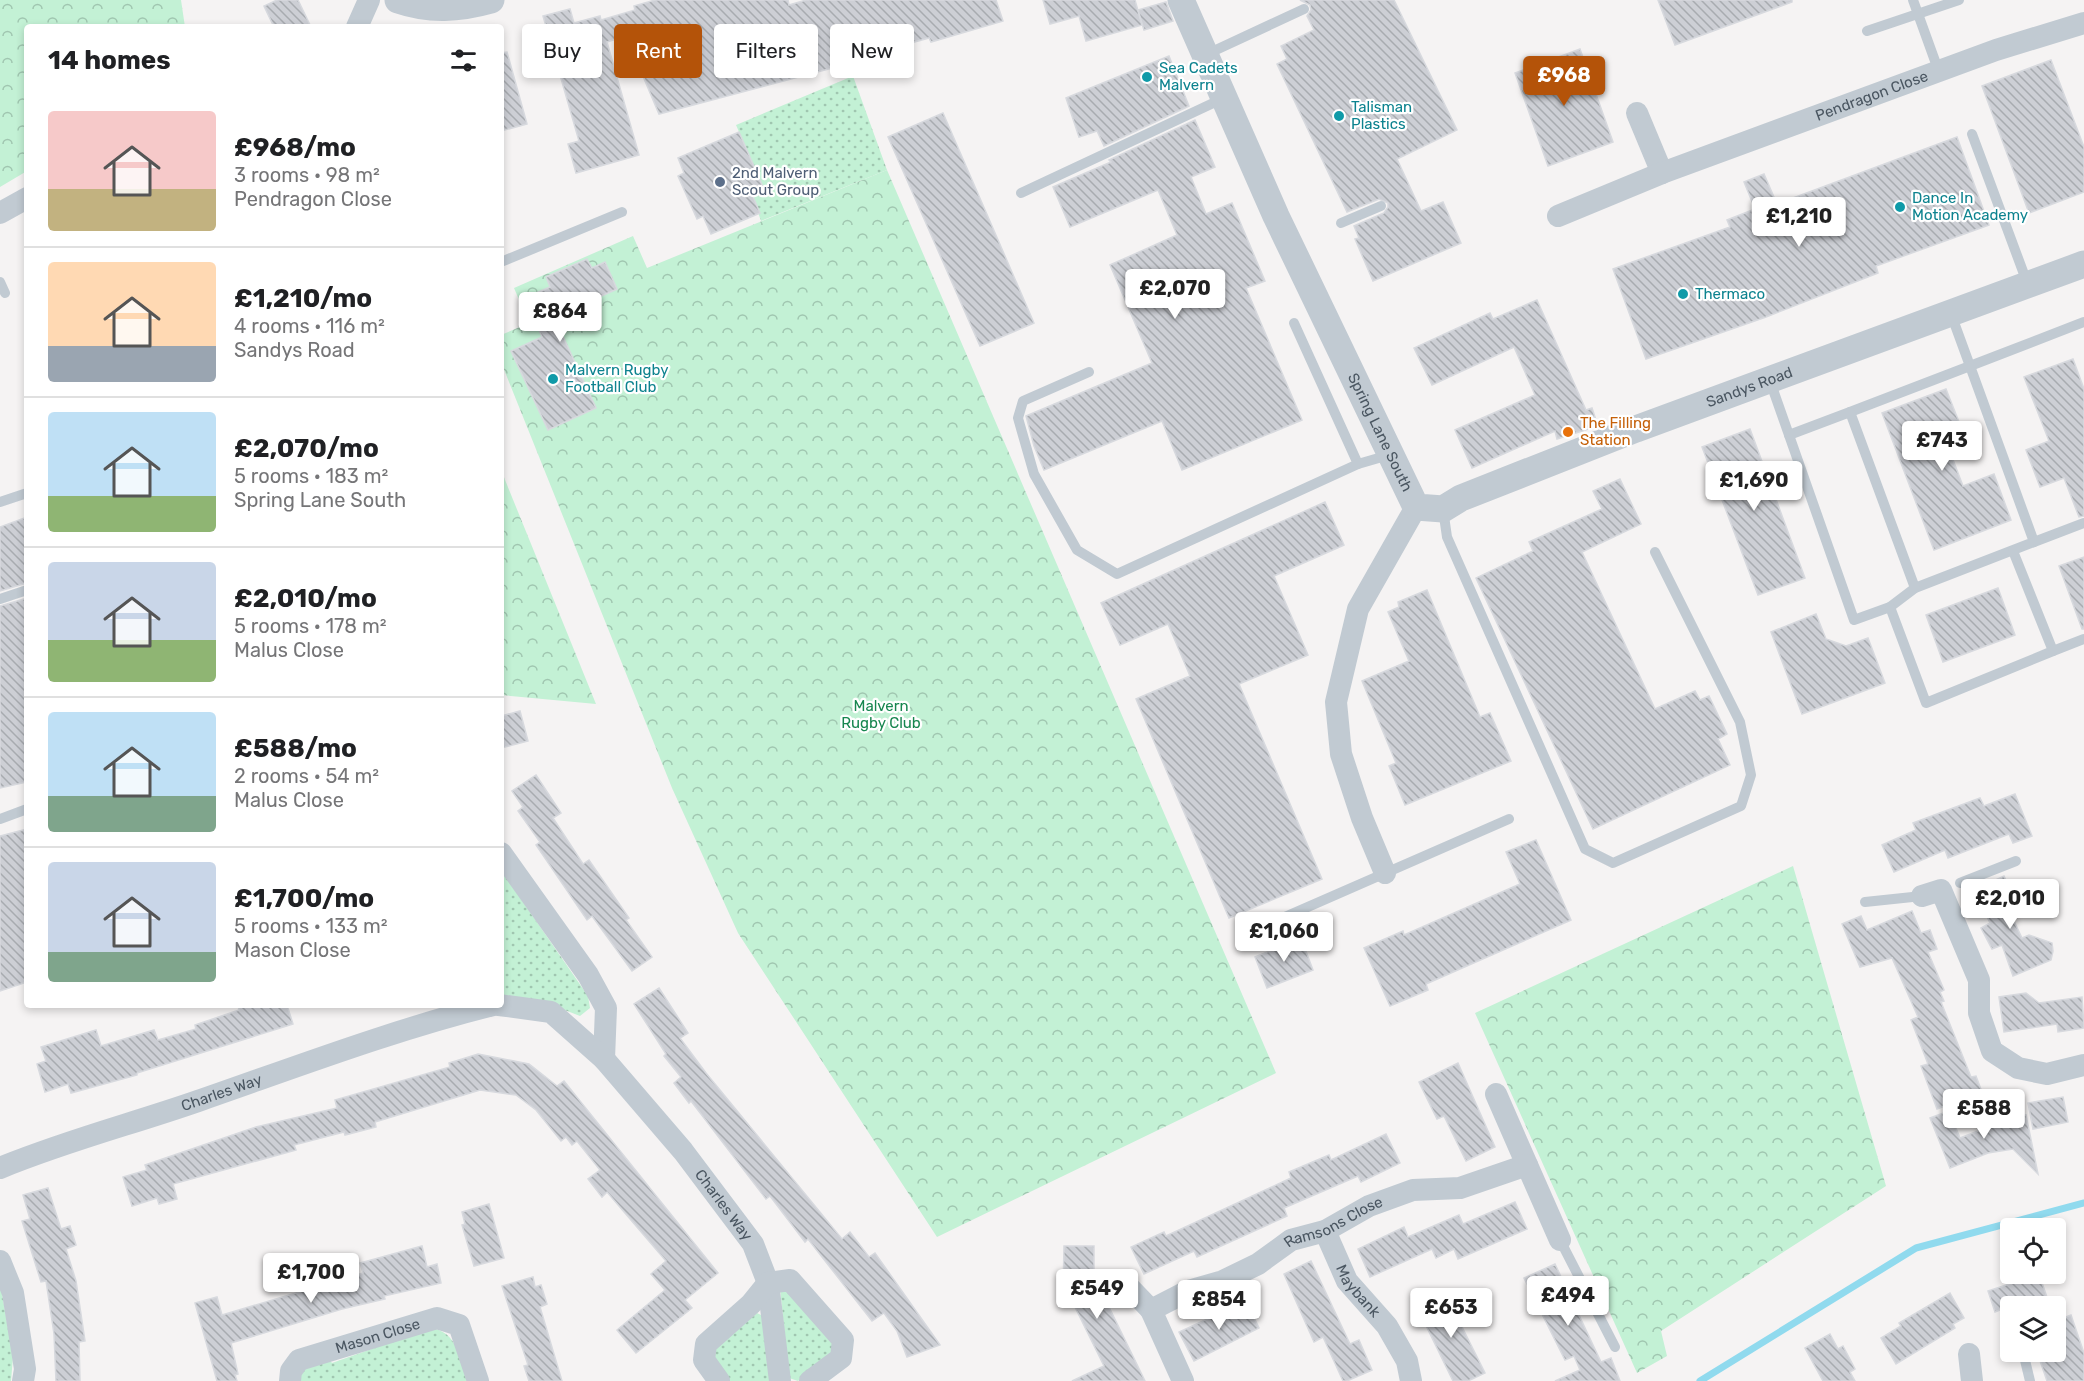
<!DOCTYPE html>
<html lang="en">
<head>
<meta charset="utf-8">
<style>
  :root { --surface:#fff; --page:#f2f2f2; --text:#202124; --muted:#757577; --line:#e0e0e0; --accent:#b45309 }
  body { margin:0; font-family:Rubik,sans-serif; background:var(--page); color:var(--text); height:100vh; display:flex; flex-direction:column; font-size:22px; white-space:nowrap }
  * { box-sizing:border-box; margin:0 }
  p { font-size:20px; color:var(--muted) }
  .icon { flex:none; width:33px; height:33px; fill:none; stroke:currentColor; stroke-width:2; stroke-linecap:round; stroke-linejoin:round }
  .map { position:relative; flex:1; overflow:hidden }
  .details { position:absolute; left:24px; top:24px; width:480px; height:984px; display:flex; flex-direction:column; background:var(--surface); border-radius:6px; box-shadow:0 3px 9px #0003 }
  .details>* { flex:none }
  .banner { position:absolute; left:522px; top:24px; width:570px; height:54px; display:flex; gap:12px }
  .controls { position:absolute; left:2000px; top:1218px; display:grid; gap:12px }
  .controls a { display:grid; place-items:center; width:66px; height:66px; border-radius:6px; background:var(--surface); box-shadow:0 3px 9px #0003; font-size:30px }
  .price { position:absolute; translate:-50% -51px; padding:0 14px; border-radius:6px; background:#fff; color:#222; font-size:20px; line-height:39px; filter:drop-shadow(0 2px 3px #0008) }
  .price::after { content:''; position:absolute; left:50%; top:36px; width:18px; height:14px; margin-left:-9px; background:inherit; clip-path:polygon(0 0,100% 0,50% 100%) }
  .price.selected { background:var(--accent); color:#fff }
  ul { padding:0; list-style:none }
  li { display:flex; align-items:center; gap:18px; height:150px; padding:0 24px }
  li+li { border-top:2px solid var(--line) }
  li span { display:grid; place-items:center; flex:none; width:168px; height:120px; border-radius:6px; color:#555 }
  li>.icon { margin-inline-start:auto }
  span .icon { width:72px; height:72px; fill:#fffc; stroke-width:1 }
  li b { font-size:26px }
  h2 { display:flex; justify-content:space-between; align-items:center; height:72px; padding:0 24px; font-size:26px }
  .chip { padding:0 21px; border-radius:6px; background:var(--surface); box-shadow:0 3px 9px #0003; font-size:21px; line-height:54px }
  .chip.selected { background:var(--accent); color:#fff }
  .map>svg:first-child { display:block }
  .grass { fill:url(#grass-dots) }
  .forest { fill:url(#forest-crowns) }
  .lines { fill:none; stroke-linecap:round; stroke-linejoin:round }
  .stream { stroke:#90daee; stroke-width:7 }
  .building { fill:url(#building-back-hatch); stroke:#d7d9de; stroke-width:1.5 }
  .service { stroke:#c1cad2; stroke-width:10 }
  .minor { stroke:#c1cad2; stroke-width:22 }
  .tertiary { stroke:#c1cad2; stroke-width:27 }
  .culture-dot { fill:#0f9aa8; stroke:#fff; stroke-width:2 }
  .service-dot { fill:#5c6f8a; stroke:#fff; stroke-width:2 }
  .food-dot { fill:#e8710a; stroke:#fff; stroke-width:2 }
  .labels { text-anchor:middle; stroke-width:4.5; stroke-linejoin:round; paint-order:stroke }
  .culture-label { font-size:15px; fill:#0d838f; stroke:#fff; text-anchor:start }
  .street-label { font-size:15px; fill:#4a5661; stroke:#fff }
  .service-label { font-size:15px; fill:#4e5e75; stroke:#fff; text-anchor:start }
  .food-label { font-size:15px; fill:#c56008; stroke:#fff; text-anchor:start }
  .park-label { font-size:15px; fill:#17864f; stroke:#fff }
</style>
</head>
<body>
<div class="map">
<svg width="2084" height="1381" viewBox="0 0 2084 1381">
  <defs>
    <pattern id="grass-dots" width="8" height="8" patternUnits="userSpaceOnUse" patternTransform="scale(1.5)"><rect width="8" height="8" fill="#c3f1d5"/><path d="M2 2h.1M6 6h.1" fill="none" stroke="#a0c6b0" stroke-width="1.8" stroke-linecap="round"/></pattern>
    <pattern id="forest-crowns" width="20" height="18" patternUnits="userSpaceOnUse" patternTransform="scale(1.5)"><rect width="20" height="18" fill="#c3f1d5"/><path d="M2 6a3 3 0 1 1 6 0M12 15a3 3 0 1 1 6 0" fill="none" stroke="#a0c6b0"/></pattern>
    <pattern id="building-back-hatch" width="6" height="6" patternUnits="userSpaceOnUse" patternTransform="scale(1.5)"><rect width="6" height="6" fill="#cdcfd5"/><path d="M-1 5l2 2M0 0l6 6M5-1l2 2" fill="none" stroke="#a8abb0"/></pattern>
  </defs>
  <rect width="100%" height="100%" fill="#f5f3f3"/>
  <g class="grass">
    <polygon points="853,76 887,170 761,221 751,192 763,187 736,125"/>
    <polygon points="501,870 588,996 590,1008 580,1016 539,1000 501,995"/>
    <polygon points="0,1282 13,1357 11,1381 0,1381"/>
    <polygon points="780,1288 785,1288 835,1345 835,1352 798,1381 789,1378"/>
    <polygon points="757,1313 763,1316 771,1381 729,1381 714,1363 712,1351"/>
    <path d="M431,1328c27,4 28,30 36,53h-172l2,-10 31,-13 4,5z"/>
  </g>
  <g class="forest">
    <polygon points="0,0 181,0 185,27 27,27 27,171 0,187"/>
    <polygon points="887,170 1276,1073 937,1237 738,933 672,788 501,362 501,335 529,323 514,288 633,236 647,268"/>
    <polygon points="501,470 596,704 501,695"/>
    <polygon points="1793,866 1886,1186 1661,1331 1667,1356 1637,1373 1475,1013"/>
  </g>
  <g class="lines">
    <polyline class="stream" points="1700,1381 1916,1248 2084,1203"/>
  </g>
  <g class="building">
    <polygon points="277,0 298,0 311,27 274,27 264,6"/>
    <polygon points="655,0 788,0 789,5 806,0 996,0 1003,21 931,42 929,38 839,63 840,66 659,114 626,36 607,42 639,155 576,173 568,144 579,141 543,16 570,9 574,23 600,16 601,20 635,10 634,6"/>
    <polygon points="1043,0 1135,0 1142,25 1086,41 1079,16 1050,24"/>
    <polygon points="1300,0 1394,0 1457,130 1397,159 1421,211 1443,202 1461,243 1373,281 1355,239 1359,238 1354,226 1384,213 1388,207 1388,203 1379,199 1347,212 1277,64 1287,59 1281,46 1314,30 1307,16 1311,10 1310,5"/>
    <polygon points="1658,0 1792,0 1792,2 1675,45"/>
    <polygon points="1166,2 1173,21 1144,30 1138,10"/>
    <polygon points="1580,49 1613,142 1548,166 1515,73"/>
    <polygon points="507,52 527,124 501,131 501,53"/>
    <polygon points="1169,56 1189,106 1104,146 1097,131 1079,137 1066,98"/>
    <polygon points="2051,60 2084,147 2084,192 2029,213 1982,86"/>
    <polygon points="943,113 1034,323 980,346 888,137"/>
    <polygon points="1195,120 1215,167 1191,177 1206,214 1232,203 1265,281 1246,288 1302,420 1182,470 1162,421 1044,470 1034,446 1026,416 1152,363 1110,265 1177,235 1158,190 1070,227 1053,187 1111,162 1109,160"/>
    <polygon points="739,132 763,187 751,192 760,213 711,234 703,216 697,219 678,176 684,173 678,158"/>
    <polygon points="1957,137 1989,225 1876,266 1878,273 1766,317 1646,359 1613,269 1730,227 1727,220 1755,209 1744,182 1764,174 1777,204"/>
    <polygon points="587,259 592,268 605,262 617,289 554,317 596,408 548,430 511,351 542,337 525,298 550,287 546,277"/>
    <polygon points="1537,300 1586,410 1592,408 1598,426 1557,439 1555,431 1472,468 1455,430 1535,395 1514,347 1432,385 1414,348 1490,313 1493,319"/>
    <polygon points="2073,359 2084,389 2084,516 2079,517 2064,478 2040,487 2026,450 2049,441 2024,377"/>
    <polygon points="1946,389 1965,437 1947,444 1963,486 1994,474 2011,520 1934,550 1882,413"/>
    <polygon points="1750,429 1805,578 1758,595 1702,447"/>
    <polygon points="1620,479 1641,524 1582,552 1655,709 1695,691 1700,700 1709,696 1727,734 1718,739 1730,765 1593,829 1476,578 1533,551 1529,542 1602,509 1593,491"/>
    <polygon points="1325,502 1344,545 1274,576 1308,655 1239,684 1322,879 1229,918 1136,699 1190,676 1168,624 1120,645 1101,603"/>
    <polygon points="27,517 27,583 0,591 0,527"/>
    <polygon points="2084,557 2084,629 2082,629 2059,566"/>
    <polygon points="1998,588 2015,635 1943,662 1926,615"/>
    <polygon points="1427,590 1480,717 1490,713 1511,761 1405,805 1389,766 1396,763 1362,681 1409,661 1388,612 1399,607 1398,602"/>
    <polygon points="27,598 27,782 0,788 0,606"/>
    <polygon points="1816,614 1826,639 1846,646 1868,638 1885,683 1802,714 1771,632"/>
    <polygon points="520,711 528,741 501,748 501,716"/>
    <polygon points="536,775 561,813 553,818 583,864 589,860 629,918 626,920 652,957 632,971 592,916 587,920 536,845 540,842 518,811 523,807 512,791"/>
    <polygon points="2015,794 2032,836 2013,843 2009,834 1948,858 1945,850 1894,872 1882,845 1916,830 1913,823 1980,798 1984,806"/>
    <polygon points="27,829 27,982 0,991 0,836"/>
    <polygon points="1536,840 1571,920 1426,984 1428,990 1390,1006 1364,948 1403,931 1404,935 1520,884 1506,852"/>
    <polygon points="2004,876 2013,895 2004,900 2022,938 2029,935 2052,943 2053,951 2051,960 2013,976 2002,945 1992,949 1981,928 1990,923 1974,890"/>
    <polygon points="1912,911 1921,933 1930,930 1937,949 1928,952 1944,990 1940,992 1944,1001 1941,1002 1971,1077 1976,1076 1982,1092 1937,1109 1921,1066 1928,1064 1911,1020 1918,1017 1892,958 1860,967 1842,924 1861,916 1867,930"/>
    <polygon points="1301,938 1313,970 1267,988 1255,957"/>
    <polygon points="659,988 688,1033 680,1038 706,1073 842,1239 850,1232 869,1257 875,1253 940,1345 907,1357 897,1331 884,1313 872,1321 808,1239 805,1242 770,1196 766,1199 691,1101 689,1103 674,1083 681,1077 664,1056 666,1054 634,1004"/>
    <polygon points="2026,993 2039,1003 2082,997 2084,1028 2058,1032 2057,1024 2004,1032 1999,997"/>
    <polygon points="238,1005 287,1005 293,1024 137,1073 137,1075 71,1093 68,1084 45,1092 37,1064 46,1061 41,1047 96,1030 101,1046 154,1030 158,1040 196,1029 195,1025 239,1010"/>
    <polygon points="478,1054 529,1064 557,1086 564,1081 718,1273 685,1300 692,1308 636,1353 617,1330 665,1290 651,1274 666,1261 607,1192 602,1197 588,1179 600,1170 577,1141 572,1145 566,1137 561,1141 536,1110 516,1095 480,1090 375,1122 376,1127 345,1135 344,1132 294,1145 296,1150 173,1184 177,1199 159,1204 157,1198 132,1206 123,1177 147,1170 145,1165 256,1127 337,1108 335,1100 450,1067 449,1063"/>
    <polygon points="1458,1063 1495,1147 1466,1161 1444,1116 1437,1119 1419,1082"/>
    <polygon points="2063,1097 2068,1122 2033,1129 2028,1103"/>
    <polygon points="1949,1111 1960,1138 1996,1124 1995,1121 2026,1115 2038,1174 2013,1149 1988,1153 1950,1168 1930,1118"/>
    <polygon points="1386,1134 1400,1163 1361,1182 1358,1176 1284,1208 1287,1216 1197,1257 1194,1251 1144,1274 1131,1247 1164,1232 1166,1236 1291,1178 1289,1172 1329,1155 1331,1160"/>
    <polygon points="48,1188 61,1229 70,1226 76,1245 66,1249 76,1281 85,1341 79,1342 80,1381 56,1381 54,1334 46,1281 41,1282 22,1221 30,1219 23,1195"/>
    <polygon points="1515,1202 1527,1229 1458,1259 1454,1249 1436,1258 1432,1249 1370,1277 1358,1249 1404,1227 1408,1237 1459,1215 1463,1224"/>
    <polygon points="489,1204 504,1258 474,1266 462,1225 465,1224 462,1212"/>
    <polygon points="422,1246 427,1267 437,1264 441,1283 384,1296 385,1299 342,1309 231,1343 238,1374 235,1375 237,1381 217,1381 195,1303 217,1297 222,1315 363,1273 360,1263"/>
    <polygon points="1064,1246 1094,1246 1094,1310 1107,1303 1145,1381 1072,1381 1104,1366 1067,1291 1063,1291"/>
    <polygon points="1311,1261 1350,1344 1359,1340 1372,1370 1347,1381 1343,1381 1323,1337 1314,1342 1284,1274"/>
    <polygon points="1555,1264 1601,1362 1611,1358 1620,1381 1555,1381 1580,1370 1574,1356 1565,1360 1524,1278"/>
    <polygon points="2039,1274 2050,1306 2010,1306 1995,1312 1988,1291"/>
    <polygon points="533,1277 535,1287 541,1285 547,1304 540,1307 562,1381 529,1381 524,1366 528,1365 502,1286"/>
    <polygon points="1445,1293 1485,1373 1468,1381 1453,1381 1417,1307"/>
    <polygon points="1950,1293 1964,1318 1953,1324 1955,1328 1896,1364 1881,1338 1901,1326 1899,1323"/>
    <polygon points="1246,1301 1259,1328 1194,1361 1179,1332"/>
    <polygon points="2071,1315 2084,1353 2084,1381 2047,1381 2037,1352 2055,1352 2055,1321"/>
    <polygon points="1830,1334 1838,1349 1843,1346 1855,1369 1850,1372 1855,1381 1823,1381 1805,1348"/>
  </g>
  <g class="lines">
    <g class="service">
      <polyline points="1913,0 1939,72"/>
      <polyline points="1867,31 1959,0"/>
      <polyline points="1205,55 1304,9"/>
      <polyline points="1972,134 2028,285"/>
      <polyline points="1021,193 1224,98"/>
      <polyline points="1341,223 1381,206"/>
      <polyline points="501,262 622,212"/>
      <polyline points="0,282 5,293"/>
      <polyline points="1951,314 1970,366 2084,322"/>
      <polyline points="1294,323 1358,464"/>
      <polyline points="1089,372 1023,401 1018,418 1034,474 1077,550 1117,574 1358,464 1389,455"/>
      <polyline points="1770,381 1854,620 1890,607 1915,588 2034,542 1970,366 1850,412"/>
      <polyline points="1789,435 1850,412 1915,588"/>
      <polyline points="0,502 27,493"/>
      <polyline points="1443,509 1447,537 1585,849 1613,863 1741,806 1751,775 1740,722 1655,552"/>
      <polyline points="2034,542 2084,523"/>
      <polyline points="0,599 27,590"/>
      <polyline points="1890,607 1926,703 2053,651 2013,551"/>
      <polyline points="2053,651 2084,639"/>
      <polyline points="0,819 27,809"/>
      <polyline points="1960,883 2016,861"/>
      <polyline points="1865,902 1922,896"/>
      <polyline points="1253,931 1509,819"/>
      <polyline points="1560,1240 1615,1347"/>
      <polyline points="2023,1352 2030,1381"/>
    </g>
    <g class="minor">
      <polyline points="357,27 369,0"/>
      <polyline points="1637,113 1662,173"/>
      <polyline points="0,213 27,198"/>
      <path id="s1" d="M1558,216l104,-43 334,-123 88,-27"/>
      <polyline points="501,853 588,975 606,1008 604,1059"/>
      <polyline points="1385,873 1362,818 1341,754 1336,702 1358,609 1416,507"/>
      <polyline points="1922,896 1941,890 1979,980 1979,1013 1992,1051 2018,1068 2047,1074 2084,1065"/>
      <path id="s2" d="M499,1005l52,7 53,47 79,92 70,93 15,39 12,98"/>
      <polyline points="1496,1094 1527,1165"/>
      <path id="s3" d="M0,1168c65,-27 132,-44 198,-67 98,-34 195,-71 295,-96"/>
      <path id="s4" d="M1325,1231l22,50 40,45 20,35 4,20"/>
      <polyline points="0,1261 13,1293 25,1369 23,1381"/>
      <polyline points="1126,1284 1151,1310"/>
      <polyline points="1969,1354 1972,1381"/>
      <path id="s5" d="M290,1381l1,-10 8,-11 138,-42 22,7 19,56"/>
      <polyline points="719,1381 704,1360 706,1344 751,1304 768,1283 790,1280 843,1340 841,1358 810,1381"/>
      <path id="s6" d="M1183,1381l-32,-71 37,-19 35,-10 35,-17 33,-24 34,-9 44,-25 44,-16 47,-2 67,-23 33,75"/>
    </g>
    <g class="tertiary">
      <path d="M398,0c32,11 61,9 93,0"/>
      <path id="s7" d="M1181,0l95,216 140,291 27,2 18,-11 175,-69 448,-165"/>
    </g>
  </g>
  <g class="culture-dot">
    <circle cx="1147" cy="77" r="6"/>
    <circle cx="1339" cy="116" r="6"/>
    <circle cx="1900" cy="207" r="6"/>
    <circle cx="1683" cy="294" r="6"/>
    <circle cx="553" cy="379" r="6"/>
  </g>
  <circle class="service-dot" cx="720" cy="182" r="6"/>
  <circle class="food-dot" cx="1568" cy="432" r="6"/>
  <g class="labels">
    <g class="culture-label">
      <text x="1159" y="73">Sea Cadets<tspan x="1159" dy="17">Malvern</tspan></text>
      <text x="1351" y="112">Talisman<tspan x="1351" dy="17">Plastics</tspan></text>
      <text x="1912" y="203">Dance In<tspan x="1912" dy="17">Motion Academy</tspan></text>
      <text x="1695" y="299">Thermaco</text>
      <text x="565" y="375">Malvern Rugby<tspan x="565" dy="17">Football Club</tspan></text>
    </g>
    <g class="street-label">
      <text dy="5" stroke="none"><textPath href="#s1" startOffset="336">Pendragon Close</textPath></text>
      <text dy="5" stroke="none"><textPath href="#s7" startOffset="916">Sandys Road</textPath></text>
      <text dy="5" stroke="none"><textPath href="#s7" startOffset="476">Spring Lane South</textPath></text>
      <text dy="5" stroke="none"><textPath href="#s3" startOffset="234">Charles Way</textPath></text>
      <text dy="5" stroke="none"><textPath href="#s2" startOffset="312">Charles Way</textPath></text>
      <text dy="5" stroke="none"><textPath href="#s6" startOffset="282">Ramsons Close</textPath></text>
      <text dy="5" stroke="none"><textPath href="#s4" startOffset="69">Maybank</textPath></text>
      <text dy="5" stroke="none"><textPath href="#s5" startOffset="106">Mason Close</textPath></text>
    </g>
    <g class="service-label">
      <text x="732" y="178">2nd Malvern<tspan x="732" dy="17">Scout Group</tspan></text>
    </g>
    <g class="food-label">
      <text x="1580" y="428">The Filling<tspan x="1580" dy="17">Station</tspan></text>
    </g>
    <g class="park-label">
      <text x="881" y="711">Malvern<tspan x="881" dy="17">Rugby Club</tspan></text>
    </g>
  </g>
</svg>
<div class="controls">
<a><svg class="icon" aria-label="locate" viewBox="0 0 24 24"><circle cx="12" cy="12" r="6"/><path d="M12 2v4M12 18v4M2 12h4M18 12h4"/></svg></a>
<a><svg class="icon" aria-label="layers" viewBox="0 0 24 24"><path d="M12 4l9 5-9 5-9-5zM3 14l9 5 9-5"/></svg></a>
</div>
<b class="price selected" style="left:1564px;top:107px">£968</b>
<b class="price" style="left:1799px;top:248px">£1,210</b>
<b class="price" style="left:1175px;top:320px">£2,070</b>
<b class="price" style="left:560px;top:343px">£864</b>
<b class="price" style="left:1942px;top:472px">£743</b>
<b class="price" style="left:1754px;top:512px">£1,690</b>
<b class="price" style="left:2010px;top:930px">£2,010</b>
<b class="price" style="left:1284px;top:963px">£1,060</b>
<b class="price" style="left:1984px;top:1140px">£588</b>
<b class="price" style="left:311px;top:1304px">£1,700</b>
<b class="price" style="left:1097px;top:1320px">£549</b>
<b class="price" style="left:1568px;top:1327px">£494</b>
<b class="price" style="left:1219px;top:1331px">£854</b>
<b class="price" style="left:1451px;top:1339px">£653</b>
<div class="banner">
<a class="chip">Buy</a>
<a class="chip selected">Rent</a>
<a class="chip">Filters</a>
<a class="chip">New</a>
</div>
<section class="details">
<h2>14 homes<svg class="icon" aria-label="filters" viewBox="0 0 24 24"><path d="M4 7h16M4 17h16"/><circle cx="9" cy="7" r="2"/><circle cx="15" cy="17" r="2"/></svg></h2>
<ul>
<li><span style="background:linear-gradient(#f6c9c9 65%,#c2b280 0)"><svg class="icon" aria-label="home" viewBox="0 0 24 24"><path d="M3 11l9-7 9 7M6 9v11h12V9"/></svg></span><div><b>£968/mo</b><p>3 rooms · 98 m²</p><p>Pendragon Close</p></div></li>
<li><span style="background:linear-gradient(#ffd9b3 70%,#9aa5b1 0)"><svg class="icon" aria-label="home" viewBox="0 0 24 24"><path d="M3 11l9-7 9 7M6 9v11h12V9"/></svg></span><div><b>£1,210/mo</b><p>4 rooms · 116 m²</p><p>Sandys Road</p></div></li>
<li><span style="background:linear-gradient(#bfe0f5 70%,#8fb573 0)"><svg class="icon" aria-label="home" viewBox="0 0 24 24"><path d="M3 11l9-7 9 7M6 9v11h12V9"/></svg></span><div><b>£2,070/mo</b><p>5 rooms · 183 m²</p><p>Spring Lane South</p></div></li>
<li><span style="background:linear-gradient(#c9d6e8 65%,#8fb573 0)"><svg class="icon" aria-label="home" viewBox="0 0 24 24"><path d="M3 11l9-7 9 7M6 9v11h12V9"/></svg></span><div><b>£2,010/mo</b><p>5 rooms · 178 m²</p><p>Malus Close</p></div></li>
<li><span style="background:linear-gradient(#bfe0f5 70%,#7fa58c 0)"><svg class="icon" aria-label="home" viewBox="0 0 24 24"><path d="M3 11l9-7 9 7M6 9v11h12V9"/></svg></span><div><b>£588/mo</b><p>2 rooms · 54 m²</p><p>Malus Close</p></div></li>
<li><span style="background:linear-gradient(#c9d6e8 75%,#7fa58c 0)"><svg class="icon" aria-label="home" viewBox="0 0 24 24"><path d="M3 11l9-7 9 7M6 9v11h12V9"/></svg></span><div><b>£1,700/mo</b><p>5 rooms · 133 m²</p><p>Mason Close</p></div></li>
</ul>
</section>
</div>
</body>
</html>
